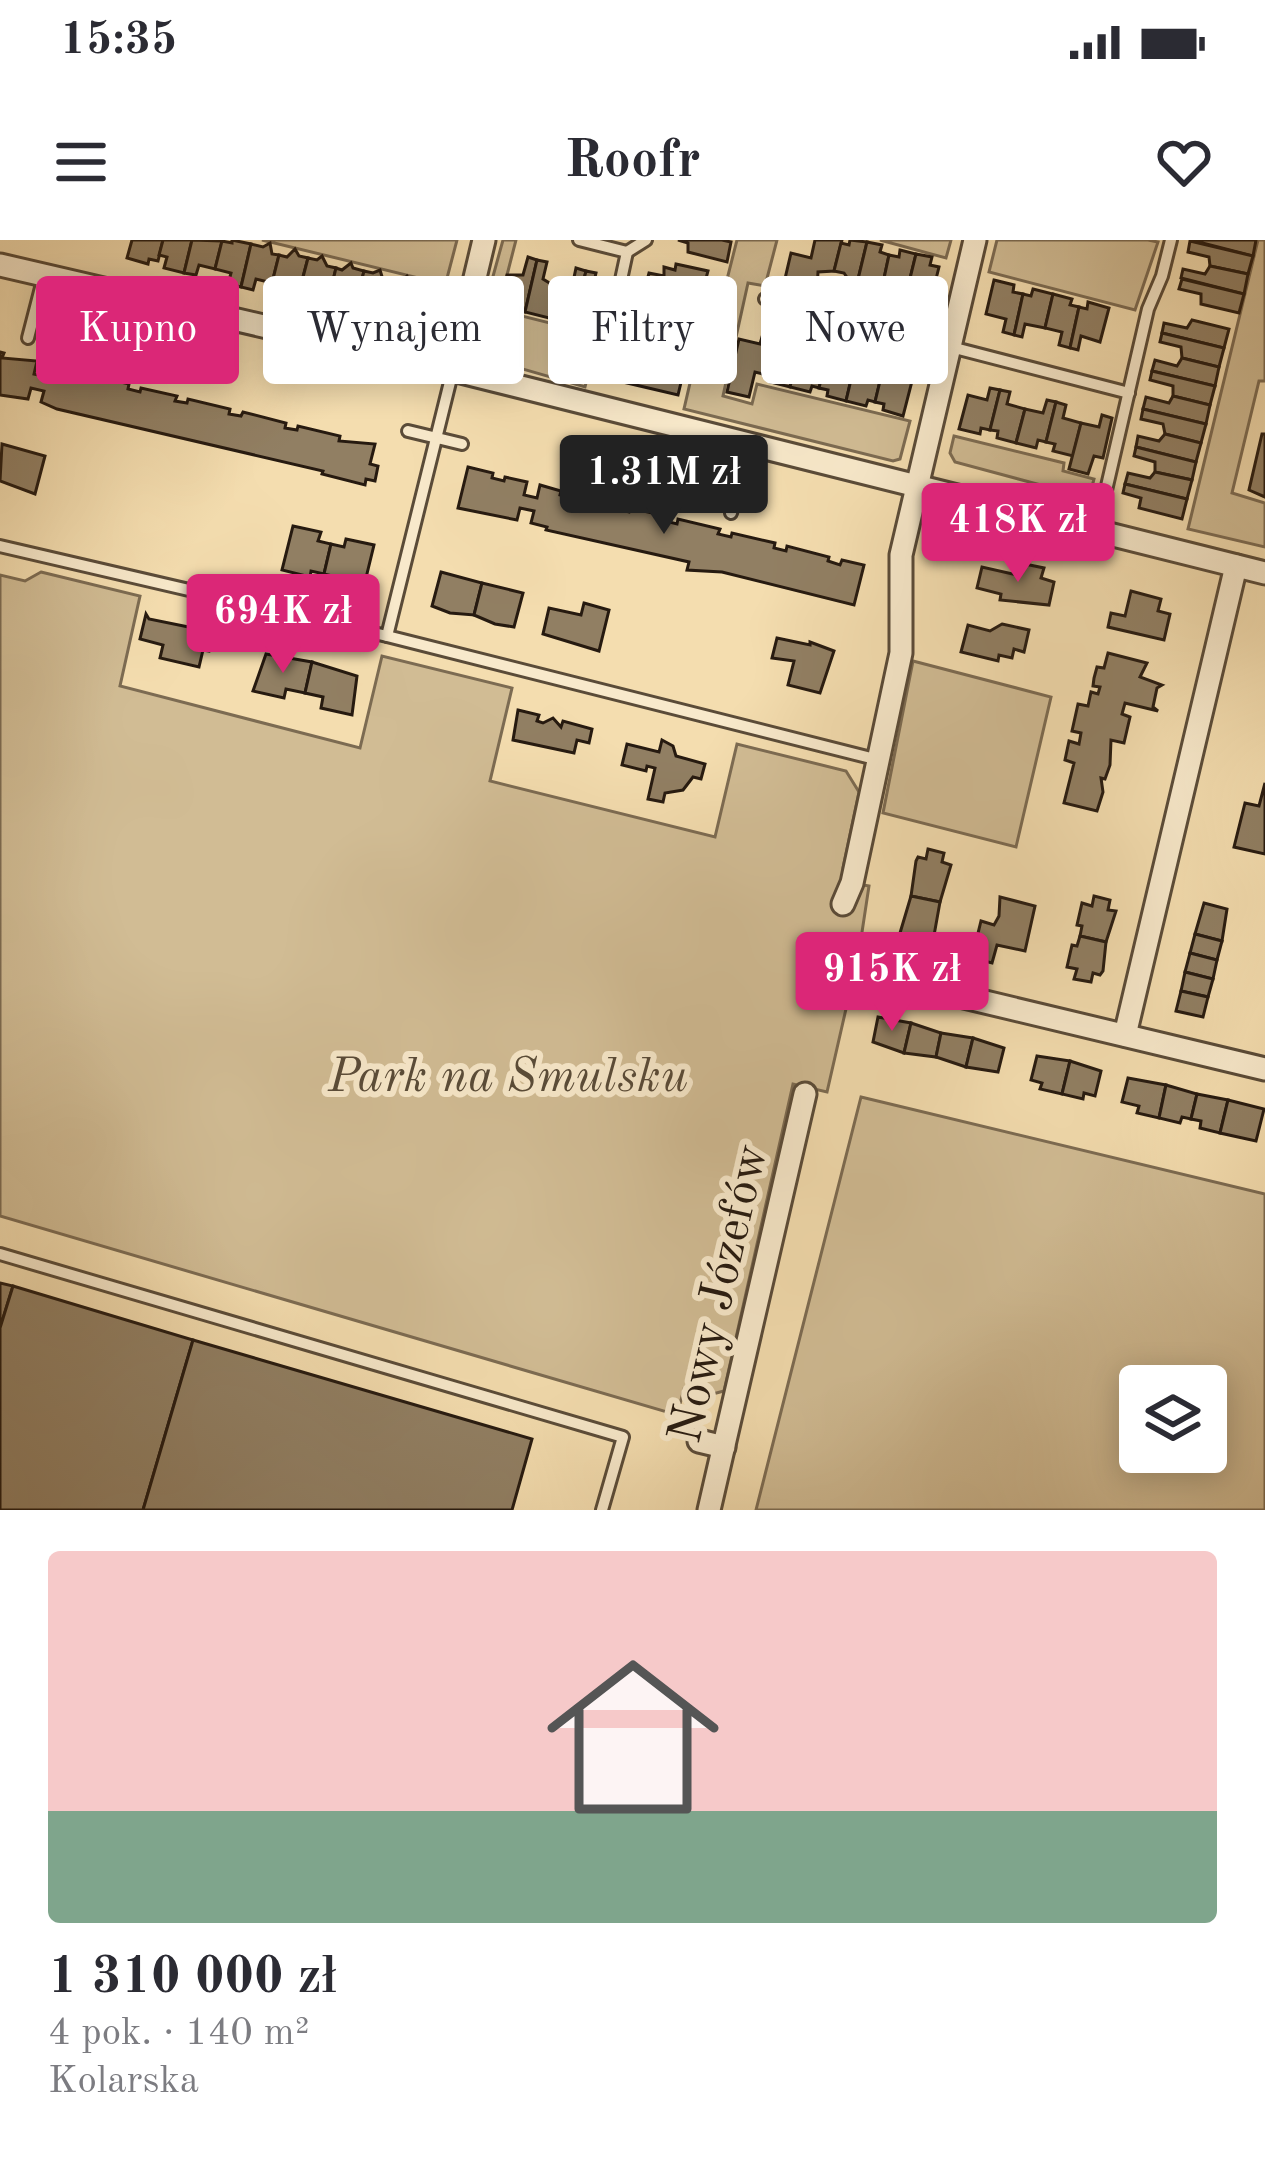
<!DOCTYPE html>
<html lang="pl">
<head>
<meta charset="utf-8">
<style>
  :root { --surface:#fff; --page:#f7f7f7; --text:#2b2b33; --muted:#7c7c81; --accent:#db2777 }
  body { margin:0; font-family:"Old Standard TT",serif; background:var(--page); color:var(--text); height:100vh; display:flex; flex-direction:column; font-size:45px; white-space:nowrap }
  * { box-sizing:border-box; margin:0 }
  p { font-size:39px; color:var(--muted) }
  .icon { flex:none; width:66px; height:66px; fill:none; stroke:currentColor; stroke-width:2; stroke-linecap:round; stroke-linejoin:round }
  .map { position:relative; height:1270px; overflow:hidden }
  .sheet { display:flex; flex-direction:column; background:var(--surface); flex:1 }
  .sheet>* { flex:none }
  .guide { position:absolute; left:36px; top:36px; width:1194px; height:108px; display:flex; gap:24px }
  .tools { position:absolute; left:1119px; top:1125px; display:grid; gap:24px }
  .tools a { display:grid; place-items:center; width:108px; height:108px; border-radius:12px; background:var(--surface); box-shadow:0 6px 30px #0003; font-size:60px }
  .price { position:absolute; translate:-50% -102px; padding:0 27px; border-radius:12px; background:var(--accent); color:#fff; font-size:39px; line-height:78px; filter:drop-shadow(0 3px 6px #0008) }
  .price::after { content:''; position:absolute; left:50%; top:72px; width:36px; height:27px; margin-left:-18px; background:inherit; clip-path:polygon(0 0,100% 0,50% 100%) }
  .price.current { background:#222; color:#fff }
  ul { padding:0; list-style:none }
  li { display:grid; align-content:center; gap:24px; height:636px; padding:0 48px }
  li span { display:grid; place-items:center; height:372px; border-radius:12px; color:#555 }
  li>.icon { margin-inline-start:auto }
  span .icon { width:216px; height:216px; fill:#fffc; stroke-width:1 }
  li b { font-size:51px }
  .pill { padding:0 42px; border-radius:12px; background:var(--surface); box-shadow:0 6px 30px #0003; font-size:42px; line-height:108px }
  .pill.current { background:var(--accent); color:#fff }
  .status { display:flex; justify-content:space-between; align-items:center; height:84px; padding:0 60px; background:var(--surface); direction:ltr }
  .status svg { height:33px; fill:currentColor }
  header { display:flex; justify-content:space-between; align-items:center; height:156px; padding:0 48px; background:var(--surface); font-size:54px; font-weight:700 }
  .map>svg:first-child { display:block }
  .green { fill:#d1bc94; stroke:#7c6b52; stroke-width:3; fill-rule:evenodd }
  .building { fill:#917f63; stroke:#261a10; stroke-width:3 }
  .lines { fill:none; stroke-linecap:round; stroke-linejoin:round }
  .service-casing { stroke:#5a4b38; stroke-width:16 }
  .minor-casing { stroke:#5a4b38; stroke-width:27 }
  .service { stroke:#f8e9cb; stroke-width:10 }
  .minor { stroke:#f8e9cb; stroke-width:21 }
  .labels { text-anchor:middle; stroke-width:12; stroke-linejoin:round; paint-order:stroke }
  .park-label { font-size:48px; font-style:italic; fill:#594b38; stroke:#f8e9cb }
  .street-label { font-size:48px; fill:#261a10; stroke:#f8e9cb }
</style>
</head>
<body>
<div class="status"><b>15:35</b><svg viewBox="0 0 49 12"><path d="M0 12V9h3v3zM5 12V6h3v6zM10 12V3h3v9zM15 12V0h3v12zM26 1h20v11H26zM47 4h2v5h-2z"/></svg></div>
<header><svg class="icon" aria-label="menu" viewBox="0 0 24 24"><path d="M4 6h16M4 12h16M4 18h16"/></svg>Roofr<svg class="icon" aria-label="heart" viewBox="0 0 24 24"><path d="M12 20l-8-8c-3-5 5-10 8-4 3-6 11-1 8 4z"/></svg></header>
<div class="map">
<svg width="1265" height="1270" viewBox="0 0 1265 1270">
  <rect width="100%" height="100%" fill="#f4ddaf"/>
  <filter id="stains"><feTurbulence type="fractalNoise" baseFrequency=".00167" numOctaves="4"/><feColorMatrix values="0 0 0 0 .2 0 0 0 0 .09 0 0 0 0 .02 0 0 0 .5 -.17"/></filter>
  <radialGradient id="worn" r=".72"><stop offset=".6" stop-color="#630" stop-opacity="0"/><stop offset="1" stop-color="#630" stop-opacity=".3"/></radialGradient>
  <g class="green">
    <polygon points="262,0 457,0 435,84 414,79 423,39"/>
    <polygon points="503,0 516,0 498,70 598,95 585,147 481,117 476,98"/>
    <polygon points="737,0 777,0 765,46 748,43 723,156 752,164 757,144 910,181 900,219 893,221 684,169 710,57 722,59"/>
    <polygon points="880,0 951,0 946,18"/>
    <polygon points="997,0 1148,0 1158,2 1135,70 989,32"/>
    <polygon points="1258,0 1265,0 1265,141 1259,141 1232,253 1265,263 1265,307 1188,289"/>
    <polygon points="954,196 1064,223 1063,231 1094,239 1089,258 955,222 950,213"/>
    <polygon points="41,332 140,356 120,446 360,508 382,416 512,448 490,541 715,597 737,504 846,531 859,552 843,628 852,643 869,646 859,712 827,852 793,844 724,1151 709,1155 684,1149 677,1175 0,976 0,335 25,341"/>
    <polygon points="913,421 1051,457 1016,607 883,573"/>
    <path d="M861,857l404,97v316h-509zM1206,1146v66h-66v-66z"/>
  </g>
  <g class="building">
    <polygon points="132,0 163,0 158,21 149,19 148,24 127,18"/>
    <polygon points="163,0 192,0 184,33 164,28 167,17 159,15"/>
    <polygon points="192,0 222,1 215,29 199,25 196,35 184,33"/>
    <polygon points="232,0 251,4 241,47 228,44 231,33 215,29 222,1 232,3"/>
    <polygon points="678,0 722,0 731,2 727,22 688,12 688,3"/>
    <polygon points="815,0 842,0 834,31 818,32 817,51 784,43 791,13 811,18"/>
    <polygon points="850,0 867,2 853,60 839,56 842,42 848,39 844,33 834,31 841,3 849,5"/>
    <polygon points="1191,0 1256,0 1253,16"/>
    <polygon points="1190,1 1253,16 1248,34 1210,26 1209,17 1188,12"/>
    <polygon points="867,2 882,5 880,12 889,15 883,43 874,41 871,49 867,48 864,62 853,60"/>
    <polygon points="270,3 272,14 279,15 272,43 256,39 253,50 241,47 251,4 263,7"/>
    <polygon points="295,9 299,16 308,18 297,60 283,57 285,46 272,43 279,15 287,17"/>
    <polygon points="900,10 916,14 902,71 889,67 896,51 893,45 883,43 889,15 899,17"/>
    <polygon points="916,14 932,17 930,25 939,27 932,55 921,52 916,56 915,71 911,73 902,71"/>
    <polygon points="322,16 327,26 336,28 329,57 320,55 318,65 297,60 308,18 317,20"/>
    <polygon points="528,17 537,20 525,72 499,66 507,35 523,35"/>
    <polygon points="537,20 547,22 543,39 556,47 549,78 525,72"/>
    <polygon points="351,23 353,28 364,31 353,75 333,70 335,58 329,57 336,28 342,30"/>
    <polygon points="676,24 708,31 701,57 646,44 649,33 664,36 664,27 675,30"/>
    <polygon points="1210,26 1248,34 1244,54 1181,38 1183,29 1205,34"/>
    <polygon points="576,28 586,31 573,84 549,78 556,47 572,47"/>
    <polygon points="380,30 383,40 392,42 384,71 369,67 366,78 353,75 364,31 373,33"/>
    <polygon points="586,31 596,33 593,46 599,47 597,56 607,59 599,90 573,84"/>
    <polygon points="407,36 412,43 421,46 410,88 398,85 399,81 391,78 393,73 384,71 392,42 399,44"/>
    <polygon points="1182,39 1244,54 1239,73 1201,64 1201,54 1179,49"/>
    <polygon points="994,40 1014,45 1013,52 1023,54 1014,95 1003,92 1006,79 986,74"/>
    <polygon points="646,44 701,57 696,81 664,74 666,65 644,55"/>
    <polygon points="1033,49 1053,54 1045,88 1025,84 1022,97 1014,95 1023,54 1031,56"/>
    <polygon points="1053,54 1072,59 1070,65 1079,67 1070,108 1059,105 1062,92 1045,88"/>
    <polygon points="1088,62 1109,68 1100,102 1081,96 1078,110 1070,108 1079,67 1087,69"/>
    <polygon points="664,74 696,81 690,106 634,92 637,82 653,85 654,80 662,82"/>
    <polygon points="1192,80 1229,89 1224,108 1162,93 1164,83 1187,88"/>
    <polygon points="764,90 773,92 763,134 755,132 749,157 727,152 739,99 760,104"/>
    <polygon points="634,92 690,106 684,130 652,123 655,114 646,112 647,107 632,104"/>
    <polygon points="773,92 784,94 779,113 783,114 785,109 798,113 790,147 770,142 772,136 763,134"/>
    <polygon points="1162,93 1224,108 1219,127 1182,118 1181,107 1160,102"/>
    <polygon points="819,104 829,107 819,148 812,146 810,152 790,147 798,113 816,117"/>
    <polygon points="829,107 839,109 837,120 840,123 854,127 846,161 827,156 828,150 819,148"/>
    <polygon points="0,112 4,113 2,118 37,121 34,134 48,137 51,125 73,130 71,135 83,138 84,133 129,144 128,149 140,152 141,148 177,156 175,161 187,163 188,159 230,169 229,174 241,176 243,172 286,183 285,188 297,190 298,186 340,196 339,201 375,204 370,224 378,226 375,241 366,239 365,245 322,234 323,231 57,169 41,162 44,151 31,148 28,159 0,155"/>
    <polygon points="876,118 885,120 875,162 868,160 866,166 846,161 854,127 868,130 867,135 871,136"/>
    <polygon points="1182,118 1219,127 1215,146 1152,131 1155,120 1177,126"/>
    <polygon points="885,120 895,123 892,136 912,141 903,176 883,170 884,164 875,162"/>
    <polygon points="652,123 684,130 678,155 623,142 625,130 650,131"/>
    <polygon points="1152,131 1215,146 1210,165 1173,156 1173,146 1150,140"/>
    <polygon points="990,148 1000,150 990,190 981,188 980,194 959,189 968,155 987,160"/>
    <polygon points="1000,150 1010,152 1007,164 1025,169 1016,203 997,198 998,191 990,190"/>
    <polygon points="1173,156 1210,165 1206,184 1143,169 1146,157 1169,163"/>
    <polygon points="1047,160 1056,162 1046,202 1038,200 1036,208 1016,203 1025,169 1043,173"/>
    <polygon points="1056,162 1066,165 1063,178 1081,183 1073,216 1053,211 1055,204 1046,202"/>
    <polygon points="1143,169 1206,184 1201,203 1165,194 1163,184 1141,179"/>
    <polygon points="1102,175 1112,178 1103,218 1094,216 1088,234 1069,229 1081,183 1099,187"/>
    <polygon points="1165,194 1201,203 1196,222 1136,207 1138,196 1159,201"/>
    <polygon points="1262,194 1265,194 1265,257 1249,250"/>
    <polygon points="2,204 45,216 35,254 0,241"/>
    <polygon points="1136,207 1196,222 1192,240 1155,232 1155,222 1134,216"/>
    <polygon points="468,227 493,233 492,238 504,241 505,237 527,242 524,255 537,258 540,245 561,251 560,255 572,258 574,254 618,264 617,269 629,272 630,268 666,276 665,281 677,284 678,279 720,289 718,294 731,297 732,293 775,303 774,308 786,311 787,306 829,317 828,321 840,325 842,320 864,325 854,365 722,332 687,330 689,322 546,290 547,287 531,283 534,271 520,268 517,280 458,268"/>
    <polygon points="1155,232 1192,240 1187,259 1125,244 1128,233 1150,238"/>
    <polygon points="1125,244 1187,259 1182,279 1139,268 1141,258 1123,253"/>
    <polygon points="293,286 321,292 318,301 331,304 324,334 311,331 310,337 282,330"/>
    <polygon points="346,299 374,305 363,350 335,344 336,337 324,334 331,304 344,307"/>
    <polygon points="1020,323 1044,328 1041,338 1054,342 1049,365 1000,360 1001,354 977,348 982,327 1017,335"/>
    <polygon points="441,332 482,343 474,375 450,373 432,366"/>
    <polygon points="482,343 523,353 514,387 495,384 474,375"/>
    <polygon points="1131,351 1161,359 1158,371 1170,374 1164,400 1108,387 1111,373 1125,376"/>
    <polygon points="584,363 609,370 599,411 543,394 549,368 581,375"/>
    <polygon points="146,374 149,379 213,392 209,411 203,410 199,427 160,418 163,405 140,399"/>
    <polygon points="1002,384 1029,390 1024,412 1014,409 1012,418 999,415 998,421 961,412 968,385 990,391"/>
    <polygon points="777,398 810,405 810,402 834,411 820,453 788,445 794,421 772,418"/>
    <polygon points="1108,413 1147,423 1140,437 1162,445 1157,448 1153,467 1158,471 1125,463 1122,474 1130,477 1124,503 1111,500 1110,525 1105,539 1101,538 1103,552 1097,571 1064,563 1074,523 1065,520 1069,501 1079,504 1081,493 1072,491 1078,464 1088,466 1091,452 1098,454 1100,447 1093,446 1094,438 1097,427 1104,428"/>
    <polygon points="266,414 312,422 305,453 286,449 284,458 253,451"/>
    <polygon points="312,422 357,436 352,475 321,468 323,457 305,453"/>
    <polygon points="518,470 539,475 537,481 543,483 553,478 561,487 563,481 592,489 589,503 577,500 574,513 513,500"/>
    <polygon points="662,500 673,506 676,516 705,524 701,539 693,537 683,550 665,553 663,562 648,559 655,528 647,526 646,531 622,525 627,504 659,512"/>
    <polygon points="1265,543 1265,614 1234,607 1245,563 1259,566"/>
    <polygon points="928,609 944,613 942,622 951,625 940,662 911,656 916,621 918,617 926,619"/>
    <polygon points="911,656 940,662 933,701 923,699 921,708 905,705 908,695 900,693"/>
    <polygon points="1094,656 1110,660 1108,670 1116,671 1106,702 1080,696 1082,686 1077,685 1082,663 1092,666"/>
    <polygon points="1000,657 1035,666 1025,711 997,705 992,723 972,718 981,681 994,685 999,676"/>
    <polygon points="1204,663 1227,669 1222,701 1195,694"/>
    <polygon points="1195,694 1222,701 1217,720 1190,713"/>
    <polygon points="1080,696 1106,702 1103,731 1100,735 1093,733 1091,742 1074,739 1077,729 1067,727 1072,705 1077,706"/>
    <polygon points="1190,713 1217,720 1213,739 1185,732"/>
    <polygon points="1185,732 1213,739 1208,757 1181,751"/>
    <polygon points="1181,751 1208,757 1203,777 1176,771"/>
    <polygon points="878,777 911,783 904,813 873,802"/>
    <polygon points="911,783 941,793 936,817 904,813"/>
    <polygon points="941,793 973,798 966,827 936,817"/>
    <polygon points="973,798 1004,808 998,832 966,827"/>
    <polygon points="1037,816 1070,821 1062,854 1040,849 1042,843 1031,840"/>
    <polygon points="1070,821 1101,831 1095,856 1084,853 1083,859 1062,854"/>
    <polygon points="1128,838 1166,845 1159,878 1137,873 1139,866 1122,862"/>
    <polygon points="1166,845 1197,854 1191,879 1182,877 1180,883 1159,878"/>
    <polygon points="1197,854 1228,860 1220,893 1200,888 1201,881 1191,879"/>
    <polygon points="1228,860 1264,869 1256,901 1220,893"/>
    <polygon points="0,1043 13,1046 0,1088"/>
    <polygon points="13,1046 193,1100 143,1270 0,1270 0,1088"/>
    <polygon points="193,1100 532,1199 512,1270 143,1270"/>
  </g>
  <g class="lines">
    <defs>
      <g id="service">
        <polyline points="579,0 627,12 602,128"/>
        <polyline points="627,12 646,0"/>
        <polyline points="765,59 1129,153"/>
        <polyline points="28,98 44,36"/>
        <polyline points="453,130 387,396 879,520"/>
        <polyline points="408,191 462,204"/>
        <polyline points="1104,259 1148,69 1162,36 1171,0"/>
        <polyline points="731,273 749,203"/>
        <polyline points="0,306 387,396"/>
        <polyline points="0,1014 623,1197 602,1270"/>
      </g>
      <g id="minor">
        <polyline points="0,25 453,130 1265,333"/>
        <polyline points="453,130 484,0"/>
        <polyline points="843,664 852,643 901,413 901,315 975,0"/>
        <polyline points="872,735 1265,829"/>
        <polyline points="1125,795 1236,326"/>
        <polyline points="699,1201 724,1207"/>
        <polyline points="709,1270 805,854"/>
      </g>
    </defs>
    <use href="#service" class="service-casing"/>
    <use href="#minor" class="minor-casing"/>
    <use href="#service" class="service"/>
    <use href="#minor" class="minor"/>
  </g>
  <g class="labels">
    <g class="park-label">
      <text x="508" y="851">Park na Smulsku</text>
    </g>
    <g class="street-label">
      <text transform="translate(716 1053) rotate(-77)" y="17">Nowy Józefów</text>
    </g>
  </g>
  <rect width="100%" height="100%" filter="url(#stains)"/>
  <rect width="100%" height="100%" fill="url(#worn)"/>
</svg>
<div class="tools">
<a><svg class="icon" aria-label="layers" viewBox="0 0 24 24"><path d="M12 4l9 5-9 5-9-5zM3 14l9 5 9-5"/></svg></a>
</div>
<b class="price current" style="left:664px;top:297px">1.31M zł</b>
<b class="price" style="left:1018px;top:345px">418K zł</b>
<b class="price" style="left:283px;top:436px">694K zł</b>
<b class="price" style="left:892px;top:794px">915K zł</b>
<div class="guide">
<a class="pill current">Kupno</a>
<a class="pill">Wynajem</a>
<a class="pill">Filtry</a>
<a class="pill">Nowe</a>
</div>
</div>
<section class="sheet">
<ul>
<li><span style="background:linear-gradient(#f6c9c9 70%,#7fa58c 0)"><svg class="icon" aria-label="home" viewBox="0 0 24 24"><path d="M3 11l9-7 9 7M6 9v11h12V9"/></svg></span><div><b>1 310 000 zł</b><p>4 pok. · 140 m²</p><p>Kolarska</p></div></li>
</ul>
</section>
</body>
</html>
